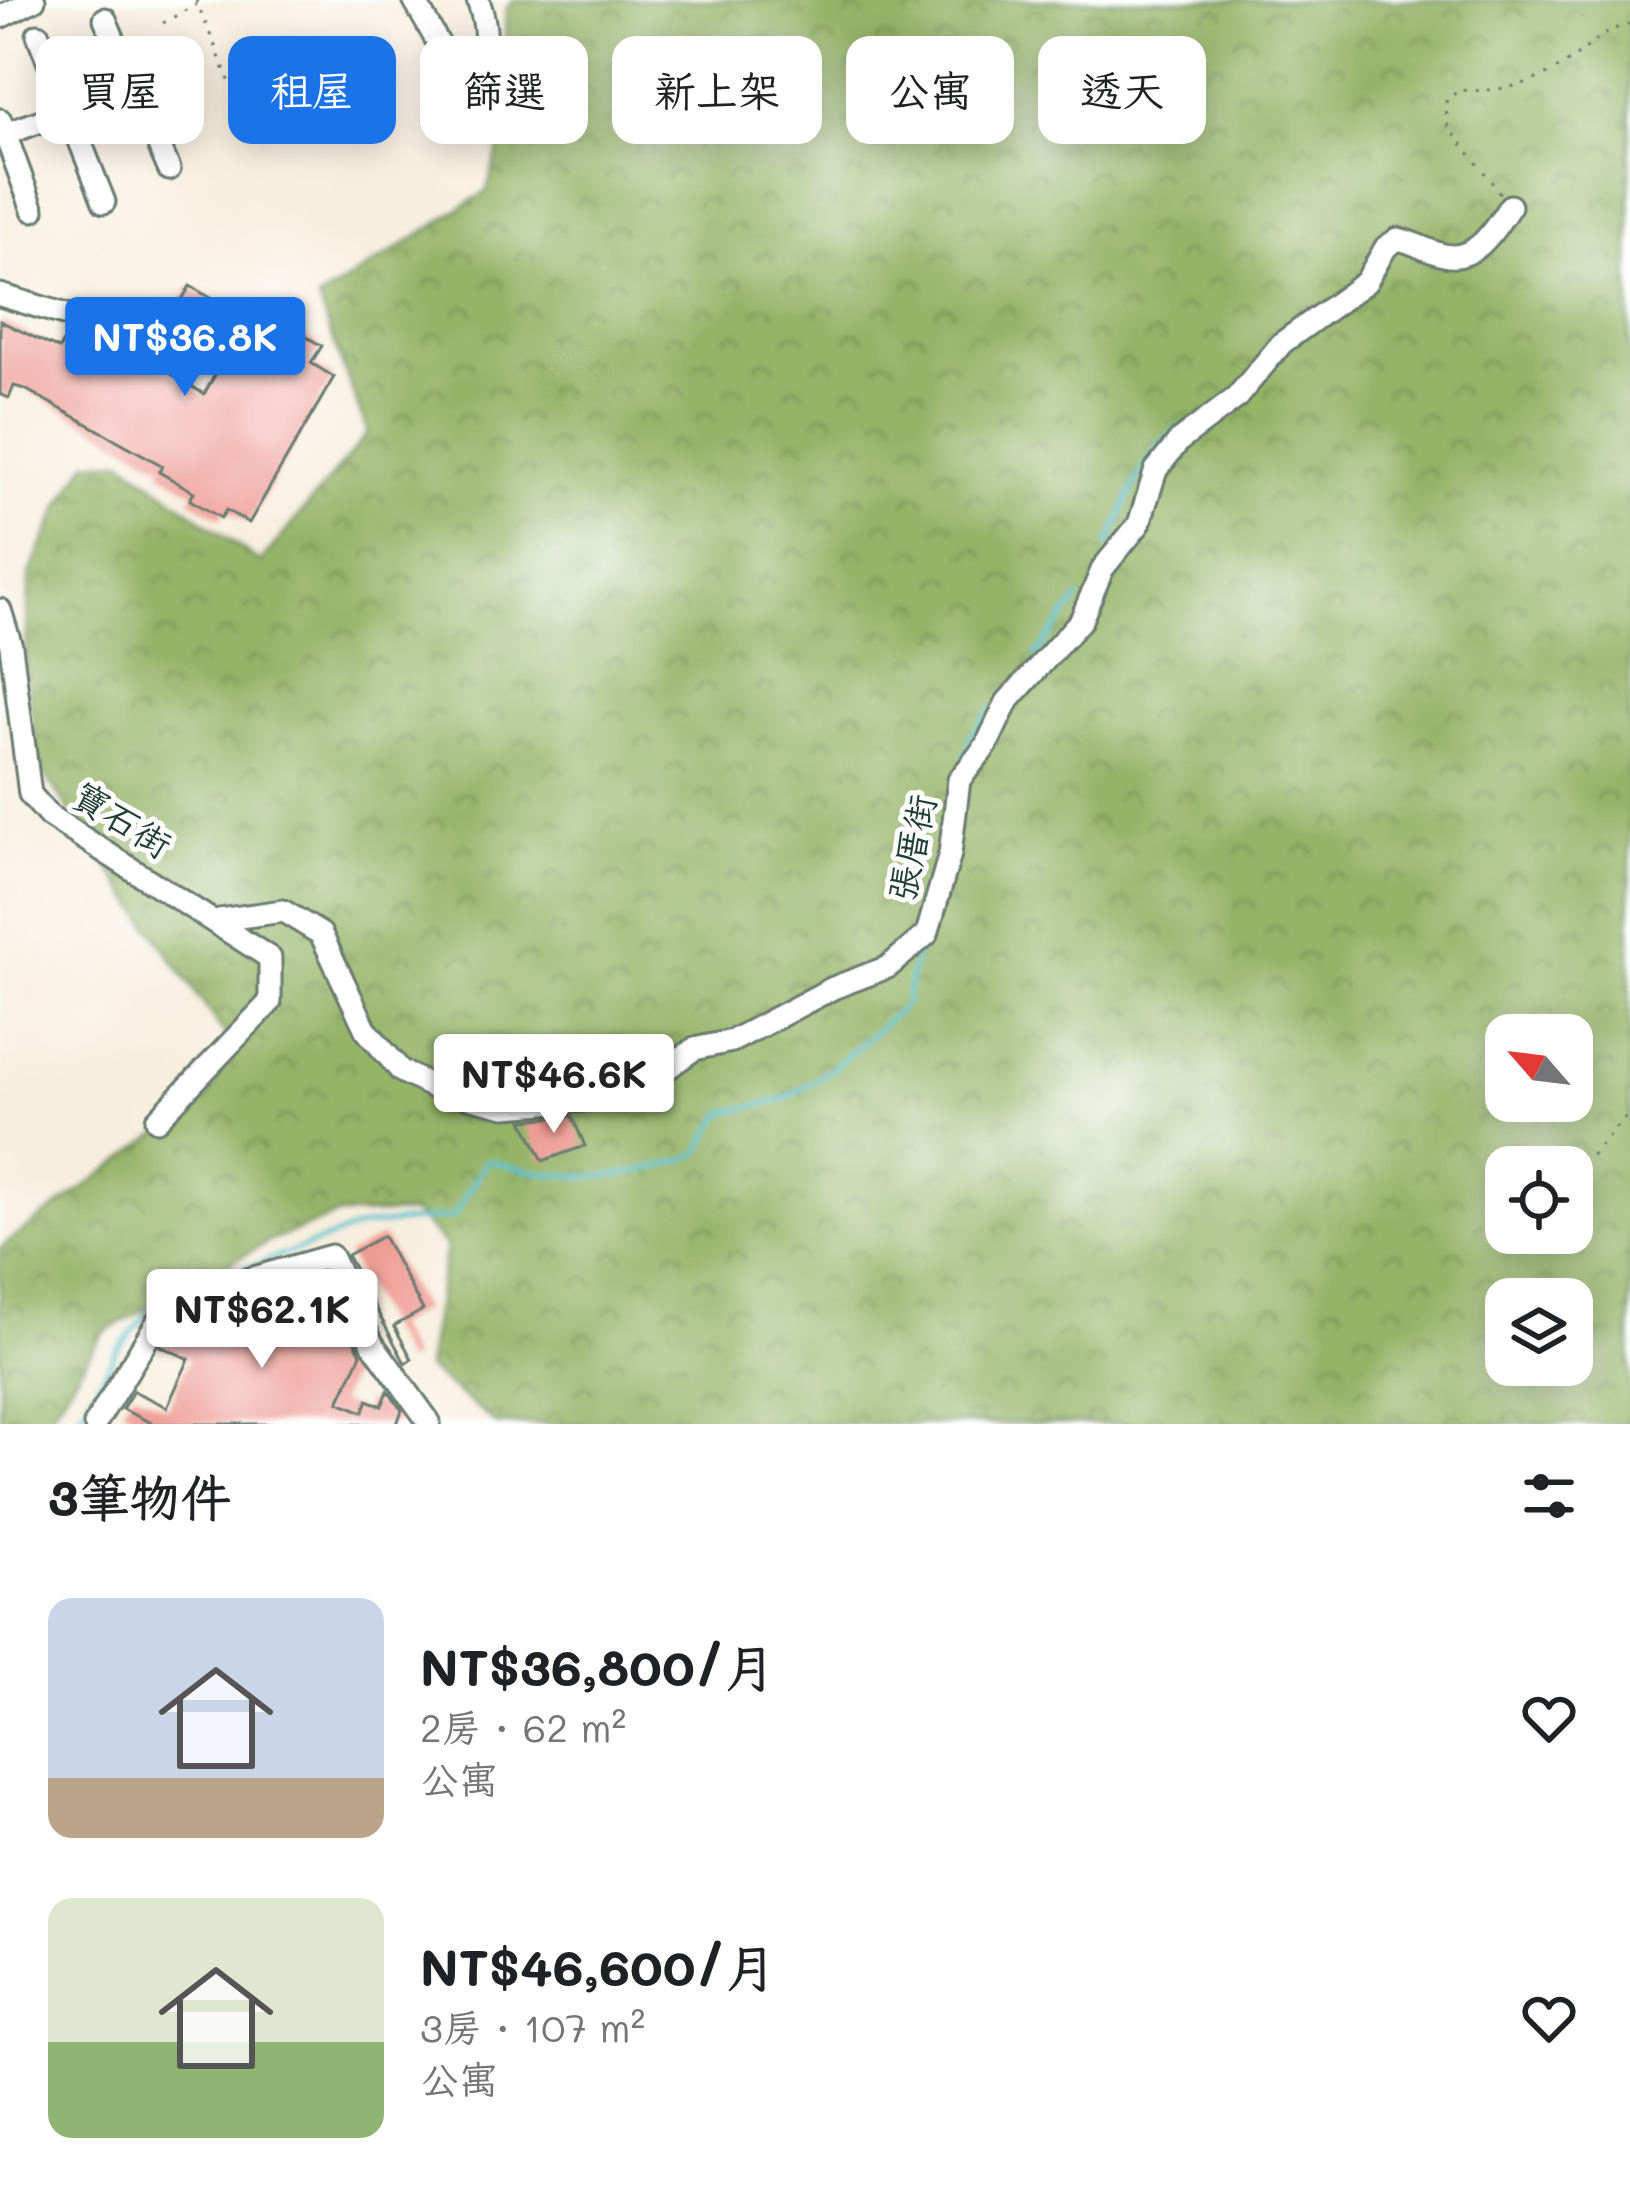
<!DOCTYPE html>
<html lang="zh-TW">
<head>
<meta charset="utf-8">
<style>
  :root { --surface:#fff; --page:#f2f2f2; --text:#202124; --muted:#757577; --accent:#1a73e8 }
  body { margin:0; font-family:Mali,"LXGW WenKai TC",sans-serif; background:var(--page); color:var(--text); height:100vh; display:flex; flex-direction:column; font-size:45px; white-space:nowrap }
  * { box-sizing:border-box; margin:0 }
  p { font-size:39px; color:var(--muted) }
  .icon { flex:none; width:66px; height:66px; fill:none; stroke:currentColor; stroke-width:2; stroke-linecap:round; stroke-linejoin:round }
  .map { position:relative; height:1424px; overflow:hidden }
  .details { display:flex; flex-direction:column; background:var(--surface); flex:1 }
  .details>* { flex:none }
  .hud { position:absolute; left:36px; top:36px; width:1560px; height:108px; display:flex; gap:24px }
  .needle { width:78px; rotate:298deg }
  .tools { position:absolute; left:1485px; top:1014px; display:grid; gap:24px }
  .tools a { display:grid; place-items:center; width:108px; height:108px; border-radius:24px; background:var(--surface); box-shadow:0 6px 30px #0003; font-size:60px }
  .price { position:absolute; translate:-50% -102px; padding:0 27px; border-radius:12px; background:#fff; color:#222; font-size:39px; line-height:78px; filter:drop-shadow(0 3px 6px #0008) }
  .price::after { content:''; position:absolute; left:50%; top:72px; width:36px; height:27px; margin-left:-18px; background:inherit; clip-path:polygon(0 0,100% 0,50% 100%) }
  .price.selected { background:var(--accent); color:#fff }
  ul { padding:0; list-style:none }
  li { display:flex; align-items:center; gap:36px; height:300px; padding:0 48px }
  li span { display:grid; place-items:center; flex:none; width:336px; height:240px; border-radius:24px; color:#555 }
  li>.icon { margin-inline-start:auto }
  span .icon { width:144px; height:144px; fill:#fffc; stroke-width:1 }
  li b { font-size:51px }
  h2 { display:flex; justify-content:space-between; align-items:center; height:144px; padding:0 48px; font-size:51px }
  .chip { padding:0 42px; border-radius:24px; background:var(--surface); box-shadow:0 6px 30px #0003; font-size:42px; line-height:108px }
  .chip.selected { background:var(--accent); color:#fff }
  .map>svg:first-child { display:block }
  .forest { fill:url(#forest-crowns); stroke:#5a784e; stroke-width:3; fill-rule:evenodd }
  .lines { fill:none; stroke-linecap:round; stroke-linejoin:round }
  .stream { stroke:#55c1cf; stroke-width:4.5 }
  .building { fill:#ee9b94 }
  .minor-casing { stroke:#6b7b6f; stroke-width:27 }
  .path { stroke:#6b7b6f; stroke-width:3; stroke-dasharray:3 9; stroke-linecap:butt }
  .minor { stroke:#fff; stroke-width:21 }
  .labels { text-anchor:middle; stroke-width:10; stroke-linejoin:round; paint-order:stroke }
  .street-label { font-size:36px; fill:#1f3d34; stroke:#fff }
</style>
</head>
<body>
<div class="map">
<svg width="1630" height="1424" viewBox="0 0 1630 1424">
  <defs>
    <pattern id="forest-crowns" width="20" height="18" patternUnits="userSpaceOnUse" patternTransform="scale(3)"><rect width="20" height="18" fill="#95b467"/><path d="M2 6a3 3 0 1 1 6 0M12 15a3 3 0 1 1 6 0" fill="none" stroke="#799456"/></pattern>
  </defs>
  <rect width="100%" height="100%" fill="#fff"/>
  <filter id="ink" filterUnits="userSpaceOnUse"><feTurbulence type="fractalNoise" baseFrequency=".00833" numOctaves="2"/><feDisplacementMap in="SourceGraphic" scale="24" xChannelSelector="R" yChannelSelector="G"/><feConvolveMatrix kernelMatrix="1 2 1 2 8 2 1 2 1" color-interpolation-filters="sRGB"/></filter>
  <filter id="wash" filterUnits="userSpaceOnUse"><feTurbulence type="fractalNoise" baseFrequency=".004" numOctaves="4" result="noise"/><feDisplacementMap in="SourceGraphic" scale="48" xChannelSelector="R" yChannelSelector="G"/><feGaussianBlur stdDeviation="2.7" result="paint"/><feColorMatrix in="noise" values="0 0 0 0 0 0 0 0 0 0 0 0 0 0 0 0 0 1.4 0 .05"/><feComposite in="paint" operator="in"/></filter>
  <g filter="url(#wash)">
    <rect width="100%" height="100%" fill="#f7eedd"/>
    <path class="forest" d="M513,0h1117v1424h-1134l-70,-56 20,-122 -32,-33 -77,2 -67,26 -166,91 -60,92h-44v-176l207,-149 27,-51 -194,-280 -15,-101 5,-93 31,-70 27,-42 34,-2 138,103 108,-130 -50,-133 169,-109 14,-49 5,-132zM1506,1035h66v66h-66zM1506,1167h66v66h-66zM1506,1299h66v66h-66z"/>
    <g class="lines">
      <g class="stream">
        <path d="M1108,547c18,-41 34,-97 74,-121"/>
        <polyline points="1035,656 1079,598"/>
        <polyline points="965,759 970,737 994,707"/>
        <polyline points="927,897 937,862"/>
        <path d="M226,1275l137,-49 90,-9 34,-57c77,23 137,23 211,-6l25,-41 62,-14 47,-30 73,-64 10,-50"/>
        <polyline points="75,1424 117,1350 161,1298 210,1281"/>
      </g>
    </g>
    <g id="blocks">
      <g class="building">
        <polygon points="190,286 282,339 290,327 322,346 311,363 334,377 249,523 226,510 221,518 190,500 194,492 159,472 163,466 25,389 14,386 9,398 0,394 0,321 59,349 62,343 70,348 85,321 204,394 223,361 165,328"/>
        <polygon points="572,1116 585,1146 543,1161 523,1120"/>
        <polygon points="383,1236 423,1310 394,1326 412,1359 405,1363 347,1255"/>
        <polygon points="263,1291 351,1335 361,1354 339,1402 363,1412 368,1400 382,1406 388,1391 402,1410 397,1424 154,1424 122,1409 133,1391 167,1407 189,1359 160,1346 169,1332 201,1314 217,1321 226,1302 237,1307 242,1297"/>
      </g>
    </g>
  </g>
  <g filter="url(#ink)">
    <use href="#blocks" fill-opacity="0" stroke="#6b7b6f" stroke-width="3"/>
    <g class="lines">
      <defs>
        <g id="minor">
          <path d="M414,0l32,57c48,15 43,-25 32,-57"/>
          <polyline points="0,17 34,0"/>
          <polyline points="105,19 169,169"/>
          <polyline points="38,35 104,202"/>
          <polyline points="0,120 33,210"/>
          <polyline points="0,136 131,88"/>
          <polyline points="0,295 70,316"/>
          <polyline points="0,610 11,646 30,794 49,816 270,958 270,1002 157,1120"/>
          <path d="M219,920l64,-9 38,23 45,96 35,41 38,19 66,16 92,-7 68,-29 29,-21 38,-8 101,-53 55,-21 39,-33 23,-80 9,-74 27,-34 21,-44 74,-82 22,-52 36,-44 17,-54 24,-30 56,-42 46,-55 84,-61 20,-35 12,-8c16,3 30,13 46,16 32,8 51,-27 66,-49"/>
          <polyline points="95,1424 158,1321 215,1289 331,1256 372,1343 429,1422"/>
        </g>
      </defs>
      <use href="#minor" class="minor-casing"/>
      <g class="path">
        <polyline points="196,0 242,112"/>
        <polyline points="163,23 197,4"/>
        <path d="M1500,193l-53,-69 -1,-24 14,-10c40,3 79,-6 112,-31 19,-14 34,-30 58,-35"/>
        <polyline points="1572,1169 1587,1160 1630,1112"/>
      </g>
      <use href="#minor" class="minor"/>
    </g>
  </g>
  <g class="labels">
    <g class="street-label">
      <text transform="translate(122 820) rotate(32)" y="13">寶石街</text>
      <text transform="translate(912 848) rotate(-78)" y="13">張厝街</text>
    </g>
  </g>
</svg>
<div class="tools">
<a><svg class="needle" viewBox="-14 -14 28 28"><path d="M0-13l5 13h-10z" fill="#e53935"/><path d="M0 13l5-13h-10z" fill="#757577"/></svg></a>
<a><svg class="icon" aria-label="locate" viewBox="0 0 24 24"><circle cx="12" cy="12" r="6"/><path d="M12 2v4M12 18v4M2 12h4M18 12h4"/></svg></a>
<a><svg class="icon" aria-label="layers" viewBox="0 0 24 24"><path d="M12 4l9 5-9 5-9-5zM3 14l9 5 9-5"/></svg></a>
</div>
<b class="price selected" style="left:185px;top:399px">NT$36.8K</b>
<b class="price" style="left:554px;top:1136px">NT$46.6K</b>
<b class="price" style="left:262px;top:1371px">NT$62.1K</b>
<div class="hud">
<a class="chip">買屋</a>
<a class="chip selected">租屋</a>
<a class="chip">篩選</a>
<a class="chip">新上架</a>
<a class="chip">公寓</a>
<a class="chip">透天</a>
</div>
</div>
<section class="details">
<h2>3筆物件<svg class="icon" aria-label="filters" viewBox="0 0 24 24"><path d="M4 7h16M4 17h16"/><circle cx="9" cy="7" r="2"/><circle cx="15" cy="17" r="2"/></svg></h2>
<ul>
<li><span style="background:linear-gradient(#c9d6e8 75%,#b9a48a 0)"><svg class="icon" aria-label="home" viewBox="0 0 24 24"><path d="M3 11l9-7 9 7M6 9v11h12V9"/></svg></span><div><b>NT$36,800/月</b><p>2房 · 62 m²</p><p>公寓</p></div><svg class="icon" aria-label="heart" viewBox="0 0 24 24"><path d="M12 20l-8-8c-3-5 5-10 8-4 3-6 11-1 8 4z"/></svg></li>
<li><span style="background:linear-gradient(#dfe7d0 60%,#8fb573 0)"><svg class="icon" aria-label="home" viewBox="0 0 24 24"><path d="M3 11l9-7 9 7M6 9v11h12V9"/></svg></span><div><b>NT$46,600/月</b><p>3房 · 107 m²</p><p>公寓</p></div><svg class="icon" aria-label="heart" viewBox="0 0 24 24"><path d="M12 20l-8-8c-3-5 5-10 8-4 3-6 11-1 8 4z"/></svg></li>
</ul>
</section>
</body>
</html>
